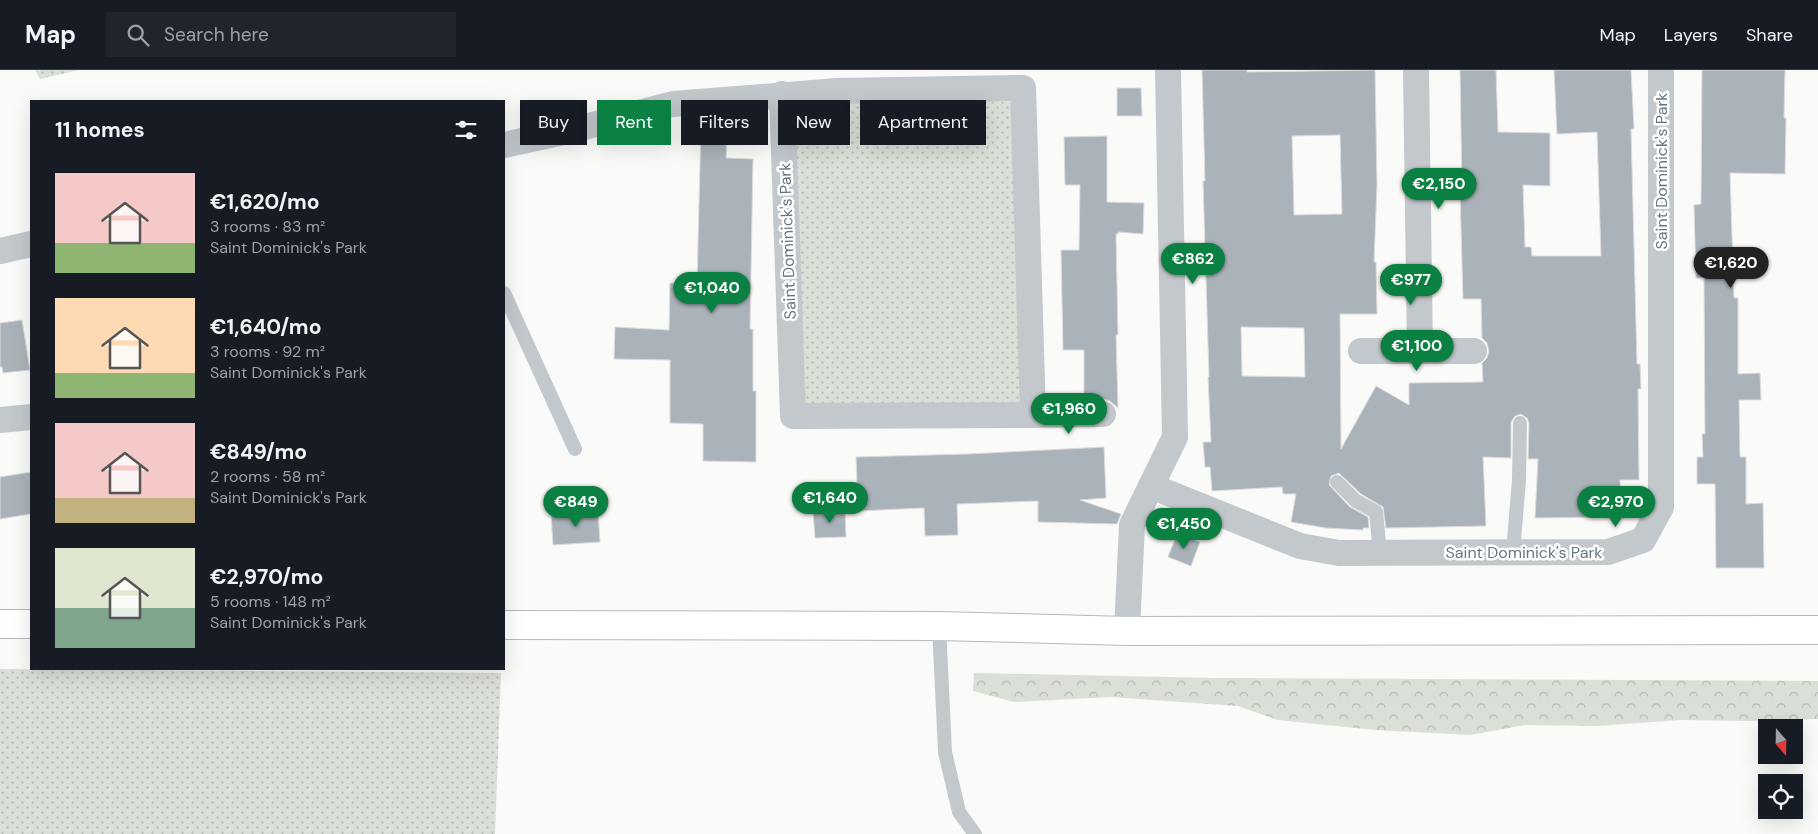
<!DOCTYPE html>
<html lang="en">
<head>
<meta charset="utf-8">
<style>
  :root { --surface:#171b24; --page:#20242c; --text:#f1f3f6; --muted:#9ea1a6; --line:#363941; --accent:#0b8043 }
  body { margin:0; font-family:"DM Sans",sans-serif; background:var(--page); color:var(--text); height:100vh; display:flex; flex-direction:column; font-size:19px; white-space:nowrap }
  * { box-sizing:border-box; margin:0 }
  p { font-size:16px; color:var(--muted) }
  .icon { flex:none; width:28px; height:28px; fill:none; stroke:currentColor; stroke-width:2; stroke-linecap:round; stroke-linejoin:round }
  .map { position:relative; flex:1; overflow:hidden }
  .side { position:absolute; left:30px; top:30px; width:475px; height:570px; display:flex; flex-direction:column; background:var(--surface); border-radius:0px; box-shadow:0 5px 20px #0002 }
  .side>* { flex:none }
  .banner { position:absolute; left:520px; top:30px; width:475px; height:45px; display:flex; gap:10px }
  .needle { width:32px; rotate:160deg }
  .tools { position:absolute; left:1758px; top:649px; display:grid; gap:10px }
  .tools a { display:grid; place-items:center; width:45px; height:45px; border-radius:0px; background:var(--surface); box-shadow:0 5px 20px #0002; font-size:25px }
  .price { position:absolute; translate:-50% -42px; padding:0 11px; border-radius:18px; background:var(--accent); color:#fff; font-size:16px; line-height:32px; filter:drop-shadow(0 1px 2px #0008) }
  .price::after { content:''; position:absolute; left:50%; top:30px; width:15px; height:11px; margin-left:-8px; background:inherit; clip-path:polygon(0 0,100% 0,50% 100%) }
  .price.current { background:#222; color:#fff }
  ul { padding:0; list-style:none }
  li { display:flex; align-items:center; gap:15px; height:125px; padding:0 25px }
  li span { display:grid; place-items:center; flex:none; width:140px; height:100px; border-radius:0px; color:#555 }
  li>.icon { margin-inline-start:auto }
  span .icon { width:60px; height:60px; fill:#fffc; stroke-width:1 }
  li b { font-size:21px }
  h2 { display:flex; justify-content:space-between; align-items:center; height:60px; padding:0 25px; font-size:21px }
  .tag { padding:0 18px; border-radius:0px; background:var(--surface); box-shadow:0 5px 20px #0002; font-size:18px; line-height:45px }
  .tag.current { background:var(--accent); color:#fff }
  header { display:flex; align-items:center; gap:30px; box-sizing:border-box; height:70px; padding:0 25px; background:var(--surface); border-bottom:1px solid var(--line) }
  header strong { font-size:24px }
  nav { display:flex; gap:28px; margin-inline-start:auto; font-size:18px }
  .search { width:350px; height:45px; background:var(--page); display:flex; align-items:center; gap:12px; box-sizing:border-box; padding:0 18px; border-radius:0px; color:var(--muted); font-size:19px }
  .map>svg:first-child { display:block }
  .grass { fill:url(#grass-dots) }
  .forest { fill:url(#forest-crowns) }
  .building { fill:#aab3b9; stroke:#dcdcda; fill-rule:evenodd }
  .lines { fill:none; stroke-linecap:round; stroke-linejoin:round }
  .secondary-casing { stroke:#b3babf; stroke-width:30 }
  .lane { stroke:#c3c8cc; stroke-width:14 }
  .street { stroke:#c3c8cc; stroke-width:26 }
  .secondary { stroke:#fff; stroke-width:28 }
  .labels { text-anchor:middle; stroke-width:5; stroke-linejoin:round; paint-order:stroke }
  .street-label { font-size:16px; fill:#657683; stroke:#fff }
</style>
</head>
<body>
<header>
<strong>Map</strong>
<div class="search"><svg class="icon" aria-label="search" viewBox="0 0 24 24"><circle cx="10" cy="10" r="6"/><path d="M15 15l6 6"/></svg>Search here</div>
<nav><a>Map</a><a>Layers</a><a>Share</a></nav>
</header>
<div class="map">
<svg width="1818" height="764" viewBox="0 0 1818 764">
  <defs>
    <pattern id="grass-dots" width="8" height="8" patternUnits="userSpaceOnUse" patternTransform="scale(1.25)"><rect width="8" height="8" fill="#dadfd7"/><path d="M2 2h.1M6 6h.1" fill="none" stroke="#b4b9b4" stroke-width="1.8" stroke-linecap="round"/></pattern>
    <pattern id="forest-crowns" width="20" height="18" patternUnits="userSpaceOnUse" patternTransform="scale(1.25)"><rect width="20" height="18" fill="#dadfd7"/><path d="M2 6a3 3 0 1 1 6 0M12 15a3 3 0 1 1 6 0" fill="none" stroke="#b4b9b4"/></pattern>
  </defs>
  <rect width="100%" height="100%" fill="#fafaf8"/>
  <g class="grass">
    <polygon points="35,0 79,0 40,9"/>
    <polygon points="782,24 1022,32 1030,336 797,336"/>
    <polygon points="0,599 501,603 495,764 0,764"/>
  </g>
  <polygon class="forest" points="974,603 1216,608 1818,611 1818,649 1748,651 1680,650 1597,656 1525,655 1470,665 1375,660 1278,650 1238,636 1111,627 1014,632 973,621"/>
  <g class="building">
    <path d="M1202,0h45v2l128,-2 2,115 -3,77h2l1,52h-37l1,135 35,-63 33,19v-22l74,-1 -1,-19 5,-5 2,-7 -2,-8 -5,-5 -1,-39h-18l-3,-107h2l-2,-122h36l2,62 52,1v53l-27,-1 2,62h6l1,9h69l-4,-124 -40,2 -3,-64h77l3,59h-3l6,235h3l1,25h-3l1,91h-19l1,37 -86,1 3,-59h-10l1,-36 -2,-5 -6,-4 -6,2 -4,6v36l-28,-1 3,69 -100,2 -3,-21 -22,-13 -22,-21 -8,3 -2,9 21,22 18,10 1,11h-6v2l-37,-2 -35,-6 5,-28h-13l-1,-7 -70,4 -2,-24h-5l-2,-25h8l-3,-65h1l-6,-196h2zM1340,65l2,79 -48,1 -2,-79zM1241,257l63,1 1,49 -63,-1z"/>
    <polygon points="1702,0 1785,0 1784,48 1786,48 1785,104 1730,103 1734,228 1738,228 1738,304 1760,303 1761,330 1739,330 1740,387 1746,387 1746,434 1763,433 1764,498 1716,498 1715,414 1697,414 1697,387 1703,387 1702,364 1705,364 1704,208 1696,208 1694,135 1701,134"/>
    <polygon points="1117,18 1141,18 1142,46 1117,46"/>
    <polygon points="701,53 728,55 726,88 753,89 750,259 753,259 753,321 756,321 756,392 703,391 703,354 670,353 670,290 614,289 615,257 669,260 670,213 697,213"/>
    <polygon points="1107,66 1107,132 1144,133 1143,164 1118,162 1118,164 1116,164 1118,265 1116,265 1118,338 1110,331 1103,329 1084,329 1084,280 1063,280 1061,180 1079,180 1080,115 1065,115 1064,67"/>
    <polygon points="22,250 30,300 3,303 2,297 0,297 0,253"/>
    <polygon points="1104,377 1106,428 1080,430 1121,444 1117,454 1038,452 1038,431 957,434 958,465 925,466 924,438 858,441 856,387 968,384"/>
    <polygon points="31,402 31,444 0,449 0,407"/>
    <polygon points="598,441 600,472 553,475 551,444"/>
    <polygon points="845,441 846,467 815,468 813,442"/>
    <polygon points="1177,464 1200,472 1191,496 1168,487"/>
  </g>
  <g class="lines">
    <defs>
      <g id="secondary">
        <polyline points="0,554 31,554"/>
        <polyline points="504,555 939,556 1127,561 1818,560"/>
      </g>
    </defs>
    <use href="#secondary" class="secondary-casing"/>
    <g class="lane">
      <polyline points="504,223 575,379"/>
      <polyline points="1337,412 1356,431 1376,442 1380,483"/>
      <polyline points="1513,482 1519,410 1520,353"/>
      <polyline points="939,556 945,682 959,742 975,764"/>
    </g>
    <g class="street">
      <polyline points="1416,0 1420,281"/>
      <polyline points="504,75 573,60 673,34 837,21 1023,18 1033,345 793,346 782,24"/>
      <polyline points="0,181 31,174"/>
      <polyline points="1361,281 1474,281"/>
      <polyline points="1033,345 1103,344"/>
      <polyline points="0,350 31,347"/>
      <polyline points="1151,416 1300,476 1339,483 1608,482 1643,470 1661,437 1661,0"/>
      <polyline points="1127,561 1132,455 1175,367 1168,0"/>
    </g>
    <use href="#secondary" class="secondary"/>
  </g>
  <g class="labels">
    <g class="street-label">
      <text transform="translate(1661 101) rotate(-90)" y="6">Saint Dominick's Park</text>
      <text transform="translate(787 171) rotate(-92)" y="6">Saint Dominick's Park</text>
      <text x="1524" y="488">Saint Dominick's Park</text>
    </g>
  </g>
</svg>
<div class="tools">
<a><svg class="needle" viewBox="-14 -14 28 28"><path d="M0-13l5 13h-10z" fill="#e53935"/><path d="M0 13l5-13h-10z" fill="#9ea1a6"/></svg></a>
<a><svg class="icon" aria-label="locate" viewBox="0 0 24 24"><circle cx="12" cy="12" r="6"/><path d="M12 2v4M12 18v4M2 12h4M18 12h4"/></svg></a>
</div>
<b class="price" style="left:1439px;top:140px">€2,150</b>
<b class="price" style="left:1193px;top:215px">€862</b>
<b class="price current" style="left:1731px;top:219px">€1,620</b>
<b class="price" style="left:1411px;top:236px">€977</b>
<b class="price" style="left:712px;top:244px">€1,040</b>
<b class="price" style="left:1417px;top:302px">€1,100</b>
<b class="price" style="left:1069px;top:365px">€1,960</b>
<b class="price" style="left:830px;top:454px">€1,640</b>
<b class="price" style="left:576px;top:458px">€849</b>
<b class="price" style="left:1616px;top:458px">€2,970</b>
<b class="price" style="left:1184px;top:480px">€1,450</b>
<div class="banner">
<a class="tag">Buy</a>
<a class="tag current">Rent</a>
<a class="tag">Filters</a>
<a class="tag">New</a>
<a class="tag">Apartment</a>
</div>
<section class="side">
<h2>11 homes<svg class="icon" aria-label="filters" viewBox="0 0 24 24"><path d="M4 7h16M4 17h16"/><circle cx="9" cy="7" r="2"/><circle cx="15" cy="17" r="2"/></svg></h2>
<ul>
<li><span style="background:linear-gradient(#f6c9c9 70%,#8fb573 0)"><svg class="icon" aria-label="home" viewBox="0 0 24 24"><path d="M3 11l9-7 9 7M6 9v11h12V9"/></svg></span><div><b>€1,620/mo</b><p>3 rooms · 83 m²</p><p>Saint Dominick's Park</p></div></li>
<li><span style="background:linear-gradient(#ffd9b3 75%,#8fb573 0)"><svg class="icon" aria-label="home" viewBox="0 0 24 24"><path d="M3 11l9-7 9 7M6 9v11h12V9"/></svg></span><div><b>€1,640/mo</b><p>3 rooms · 92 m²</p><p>Saint Dominick's Park</p></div></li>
<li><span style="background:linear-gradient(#f6c9c9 75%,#c2b280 0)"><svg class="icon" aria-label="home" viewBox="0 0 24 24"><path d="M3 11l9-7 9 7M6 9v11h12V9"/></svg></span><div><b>€849/mo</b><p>2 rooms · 58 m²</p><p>Saint Dominick's Park</p></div></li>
<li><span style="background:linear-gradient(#dfe7d0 60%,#7fa58c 0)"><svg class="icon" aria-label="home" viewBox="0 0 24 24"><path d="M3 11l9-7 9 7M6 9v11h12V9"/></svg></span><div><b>€2,970/mo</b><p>5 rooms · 148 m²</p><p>Saint Dominick's Park</p></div></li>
</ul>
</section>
</div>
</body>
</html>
